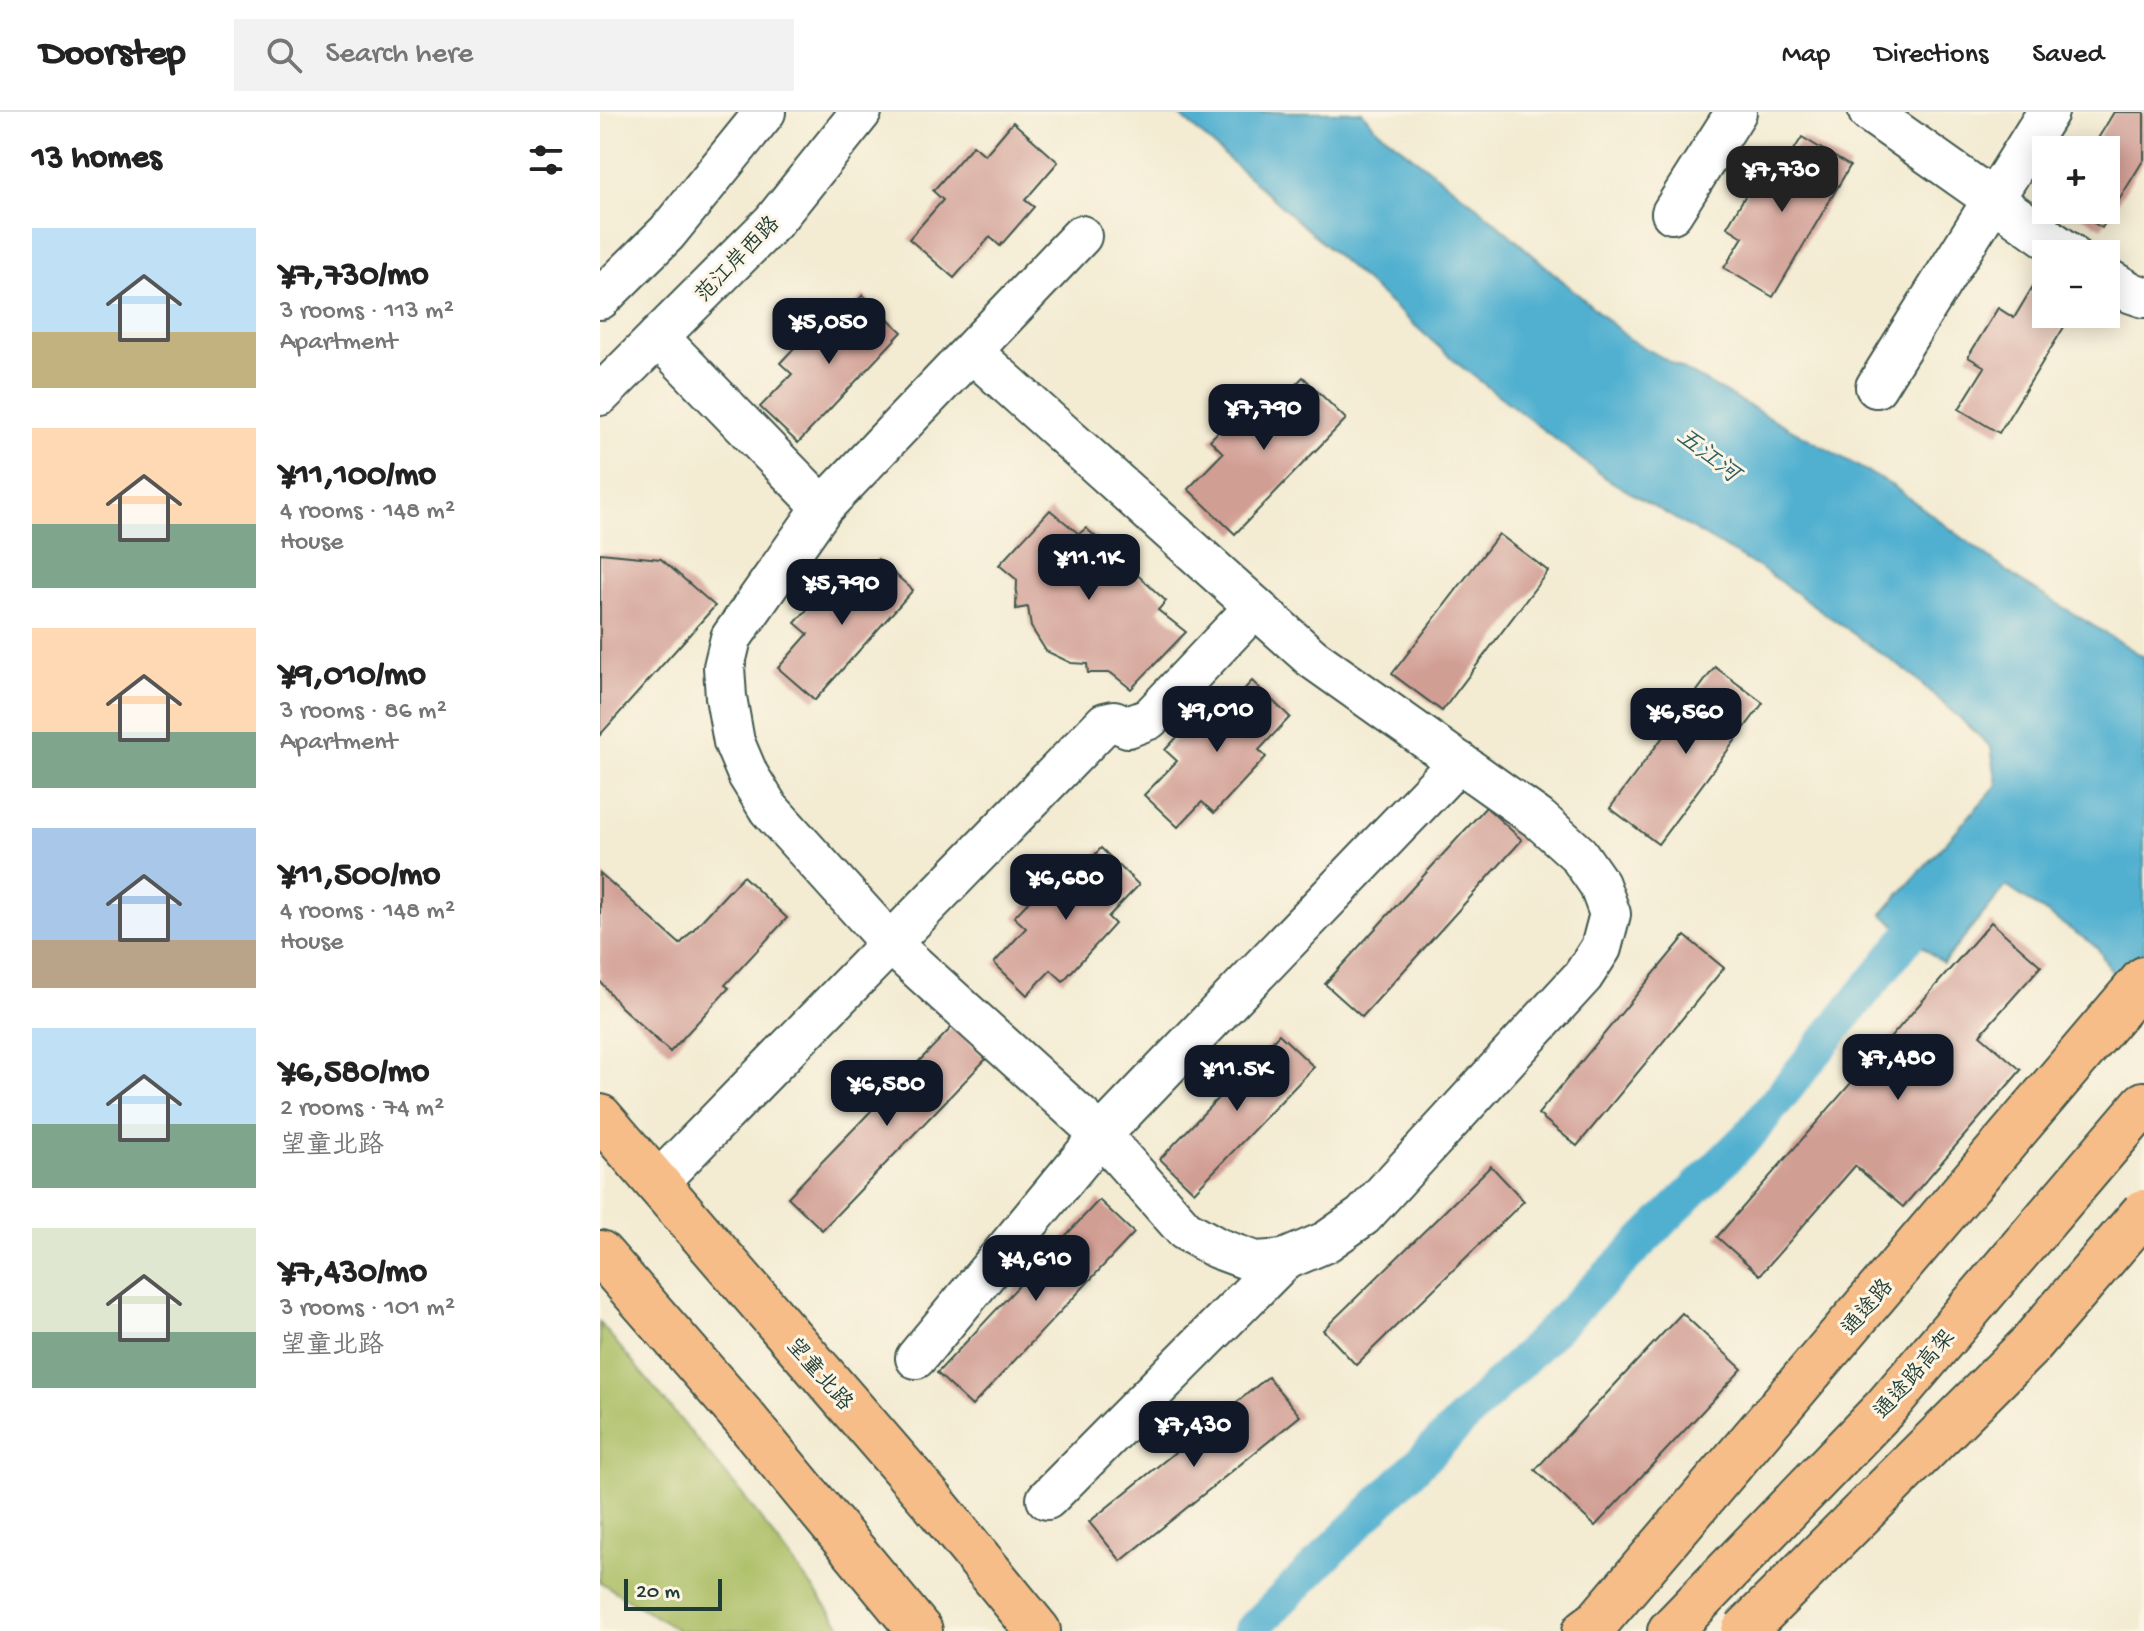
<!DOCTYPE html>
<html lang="en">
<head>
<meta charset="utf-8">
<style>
  :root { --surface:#fff; --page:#f2f2f2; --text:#222; --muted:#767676; --line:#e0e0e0; --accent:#111827 }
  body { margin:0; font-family:"Gochi Hand","LXGW WenKai TC",sans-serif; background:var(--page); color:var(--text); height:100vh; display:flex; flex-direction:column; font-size:30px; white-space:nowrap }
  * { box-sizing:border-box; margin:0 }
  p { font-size:26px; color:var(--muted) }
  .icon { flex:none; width:44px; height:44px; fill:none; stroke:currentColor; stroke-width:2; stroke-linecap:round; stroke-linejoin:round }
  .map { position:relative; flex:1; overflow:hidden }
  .sheet { display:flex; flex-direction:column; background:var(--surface); width:600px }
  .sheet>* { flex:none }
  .fabs { position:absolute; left:1432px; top:24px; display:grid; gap:16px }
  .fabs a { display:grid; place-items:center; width:88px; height:88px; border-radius:0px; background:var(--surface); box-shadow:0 4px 20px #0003; font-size:40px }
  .scale { position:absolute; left:24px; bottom:20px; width:98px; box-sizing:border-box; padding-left:8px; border:4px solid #1f3d34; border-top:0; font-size:22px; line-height:28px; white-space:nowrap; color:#1f3d34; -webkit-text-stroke:6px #fcf5e5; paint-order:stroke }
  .price { position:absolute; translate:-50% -68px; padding:0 18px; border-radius:16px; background:var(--accent); color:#fff; font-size:26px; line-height:52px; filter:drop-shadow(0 2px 4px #0008) }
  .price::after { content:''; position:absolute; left:50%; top:48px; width:24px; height:18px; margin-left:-12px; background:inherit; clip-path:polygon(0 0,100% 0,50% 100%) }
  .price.selected { background:#222; color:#fff }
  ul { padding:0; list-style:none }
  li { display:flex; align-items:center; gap:24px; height:200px; padding:0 32px }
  li span { display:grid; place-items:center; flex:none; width:224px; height:160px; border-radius:0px; color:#555 }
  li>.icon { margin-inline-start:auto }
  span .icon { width:96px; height:96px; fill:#fffc; stroke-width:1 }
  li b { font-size:34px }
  h2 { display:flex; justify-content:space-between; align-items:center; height:96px; padding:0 32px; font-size:34px }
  header { display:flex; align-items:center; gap:48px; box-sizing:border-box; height:112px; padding:0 40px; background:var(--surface); border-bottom:2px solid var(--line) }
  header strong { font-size:38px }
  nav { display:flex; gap:44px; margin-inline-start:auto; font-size:28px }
  .search { width:560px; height:72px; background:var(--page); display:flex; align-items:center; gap:20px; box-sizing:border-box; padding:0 28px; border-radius:0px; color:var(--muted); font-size:30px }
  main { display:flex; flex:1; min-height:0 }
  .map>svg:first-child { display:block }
  .green { fill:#a8bc61; stroke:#647c4a; stroke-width:2 }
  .water { fill:#51b0d0; stroke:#387682; stroke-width:2 }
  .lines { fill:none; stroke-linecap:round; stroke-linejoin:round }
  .canal { stroke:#51b0d0; stroke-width:34 }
  .building { fill:#d19e94 }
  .minor-casing { stroke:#3f574c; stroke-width:44 }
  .major-casing { stroke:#3f574c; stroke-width:48 }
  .highway-casing { stroke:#3f574c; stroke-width:48 }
  .minor { stroke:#fff; stroke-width:40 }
  .major { stroke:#f7bd88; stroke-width:44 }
  .highway { stroke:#f7bd88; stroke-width:44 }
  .highway-bridge-casing { stroke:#3f574c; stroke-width:48; stroke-linecap:butt }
  .highway-bridge { stroke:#f7bd88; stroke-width:44 }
  .labels { text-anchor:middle; stroke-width:6; stroke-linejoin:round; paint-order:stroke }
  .street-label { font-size:22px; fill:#1f3d34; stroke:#fcf5e5 }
  .water-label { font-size:24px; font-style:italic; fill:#2e6063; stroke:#fcf5e5 }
</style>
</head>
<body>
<header>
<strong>Doorstep</strong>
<div class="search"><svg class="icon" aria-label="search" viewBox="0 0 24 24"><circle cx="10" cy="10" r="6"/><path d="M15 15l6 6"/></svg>Search here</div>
<nav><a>Map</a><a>Directions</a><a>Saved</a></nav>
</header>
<main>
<section class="sheet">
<h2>13 homes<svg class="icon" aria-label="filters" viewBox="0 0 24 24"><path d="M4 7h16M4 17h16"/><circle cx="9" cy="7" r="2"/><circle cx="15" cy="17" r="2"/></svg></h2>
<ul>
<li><span style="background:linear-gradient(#bfe0f5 65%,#c2b280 0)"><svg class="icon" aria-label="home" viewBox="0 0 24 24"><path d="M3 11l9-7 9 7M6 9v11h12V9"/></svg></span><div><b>¥7,730/mo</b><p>3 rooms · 113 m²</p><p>Apartment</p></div></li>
<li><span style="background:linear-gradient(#ffd9b3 60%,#7fa58c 0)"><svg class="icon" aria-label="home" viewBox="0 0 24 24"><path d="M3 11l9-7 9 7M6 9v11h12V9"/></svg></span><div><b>¥11,100/mo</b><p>4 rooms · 148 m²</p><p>House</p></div></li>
<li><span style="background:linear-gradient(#ffd9b3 65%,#7fa58c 0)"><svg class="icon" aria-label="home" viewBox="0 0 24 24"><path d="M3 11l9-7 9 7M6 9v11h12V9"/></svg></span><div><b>¥9,010/mo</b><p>3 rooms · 86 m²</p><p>Apartment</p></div></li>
<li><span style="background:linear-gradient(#a9c7e8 70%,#b9a48a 0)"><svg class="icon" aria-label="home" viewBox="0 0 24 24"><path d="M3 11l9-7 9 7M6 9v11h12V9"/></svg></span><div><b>¥11,500/mo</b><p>4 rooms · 148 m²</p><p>House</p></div></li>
<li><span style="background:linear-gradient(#bfe0f5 60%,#7fa58c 0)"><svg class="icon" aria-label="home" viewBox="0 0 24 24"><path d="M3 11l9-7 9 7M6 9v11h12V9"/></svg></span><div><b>¥6,580/mo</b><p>2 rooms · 74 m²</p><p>望童北路</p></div></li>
<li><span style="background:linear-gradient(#dfe7d0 65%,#7fa58c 0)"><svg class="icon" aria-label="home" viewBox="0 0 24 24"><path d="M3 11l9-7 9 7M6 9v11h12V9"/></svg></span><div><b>¥7,430/mo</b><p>3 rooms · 101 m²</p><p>望童北路</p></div></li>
</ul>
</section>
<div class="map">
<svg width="1544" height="1519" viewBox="0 0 1544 1519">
  <rect width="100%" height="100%" fill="#fcf5e5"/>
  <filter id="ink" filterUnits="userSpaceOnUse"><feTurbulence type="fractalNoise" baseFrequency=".0125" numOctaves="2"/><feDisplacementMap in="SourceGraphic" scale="16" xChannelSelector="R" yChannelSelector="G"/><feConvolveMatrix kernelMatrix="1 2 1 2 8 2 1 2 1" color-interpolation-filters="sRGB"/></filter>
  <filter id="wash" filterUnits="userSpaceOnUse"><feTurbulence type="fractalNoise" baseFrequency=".006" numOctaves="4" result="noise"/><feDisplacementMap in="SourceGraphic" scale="32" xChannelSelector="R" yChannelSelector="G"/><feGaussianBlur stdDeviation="1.8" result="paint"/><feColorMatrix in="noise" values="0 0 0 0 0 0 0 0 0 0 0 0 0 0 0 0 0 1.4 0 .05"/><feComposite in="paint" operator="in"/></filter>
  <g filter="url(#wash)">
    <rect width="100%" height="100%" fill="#f3ebd2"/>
    <polygon class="green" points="0,1211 138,1377 245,1519 79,1519 0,1470"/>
    <polygon class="water" points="576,0 762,0 776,16 878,95 1029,227 1293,374 1419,468 1544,545 1544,891 1511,859 1497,835 1406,774 1343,851 1282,802 1397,673 1391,635 1313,564 1168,461 1007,367 858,252"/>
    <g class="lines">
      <polyline class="canal" points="650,1519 1150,1022 1339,787"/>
    </g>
    <g id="blocks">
      <g class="building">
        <polygon points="1514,0 1544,0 1544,47 1502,116 1472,98 1506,98 1506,38 1491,38"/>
        <polygon points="413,10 458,50 425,88 434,95 400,134 390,125 354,166 309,127 343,88 333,79 373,33 385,43"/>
        <polygon points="1202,25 1250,54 1173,185 1124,156 1143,125 1127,115 1168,45 1184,54"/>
        <polygon points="1439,164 1446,168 1446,202 1472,202 1399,321 1359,297 1385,255 1368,245 1398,196 1414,206"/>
        <polygon points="263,183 302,220 198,331 160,295 192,262 180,251 225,203 235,213"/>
        <polygon points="703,265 746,307 635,422 588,377 623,341 610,328 653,284 669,300"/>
        <polygon points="450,398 479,422 486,416 566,489 558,498 586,520 531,577 511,561 488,561 487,552 471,551 446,539 431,515 428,495 416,497 417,468 399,453"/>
        <polygon points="899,422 948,459 842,599 792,562"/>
        <polygon points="0,441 61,447 115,494 0,623"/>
        <polygon points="278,447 313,478 215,588 178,556 208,522 195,511 236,465 251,478"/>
        <polygon points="1115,555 1163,591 1058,732 1010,696"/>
        <polygon points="652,569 690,605 659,638 666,645 614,701 602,690 578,715 544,683 577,649 565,638 608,592 620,603"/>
        <polygon points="886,695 922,728 762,905 725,872"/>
        <polygon points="501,736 539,773 508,805 515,812 463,869 451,858 427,883 394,851 426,816 414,805 457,760 469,771"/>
        <polygon points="0,761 80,832 143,764 187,806 125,873 129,876 70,940 20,894 0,869"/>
        <polygon points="1391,810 1441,854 1380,923 1421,958 1303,1095 1255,1054 1160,1163 1117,1125"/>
        <polygon points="1085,824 1124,856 977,1034 938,1002"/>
        <polygon points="353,914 386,947 222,1118 188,1085"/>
        <polygon points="679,922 714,955 594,1080 560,1047"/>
        <polygon points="891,1054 924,1089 756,1253 723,1218"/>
        <polygon points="499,1088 534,1121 372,1294 337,1261"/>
        <polygon points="1082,1201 1142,1257 995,1414 935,1358"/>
        <polygon points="668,1265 700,1304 521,1449 489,1410"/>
      </g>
    </g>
  </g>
  <g filter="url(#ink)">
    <use href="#blocks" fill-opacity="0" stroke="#3f574c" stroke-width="2"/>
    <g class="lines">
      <defs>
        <g id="minor">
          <polyline points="1269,0 1470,142"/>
          <polyline points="1072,101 1136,0"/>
          <polyline points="1506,166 1532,181 1544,185"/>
          <polyline points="0,187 67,121 165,0"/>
          <polyline points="58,225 223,395"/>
          <polyline points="372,240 712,546 939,707 978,742 999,772 1010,802 1001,836 983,864 763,1104 726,1130 684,1148 655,1150 617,1136 585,1118 501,1023 291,832 169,697 148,663 134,630 126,585 124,555 131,526 223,395 481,124"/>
          <polyline points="1276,275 1448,0"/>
          <polyline points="0,283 173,110 261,0"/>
          <polyline points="57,1071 505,611 514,609 528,615 549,607 655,495"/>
          <polyline points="316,1246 501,1023 859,650"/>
          <polyline points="447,1387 684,1148"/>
        </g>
        <g id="major">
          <polyline points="0,1005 332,1389 438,1519"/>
          <polyline points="0,1141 144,1306 320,1519"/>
          <polyline points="985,1519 997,1510 1544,867"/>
        </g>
        <polyline id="highway" points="1070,1519 1285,1296 1544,992"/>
      </defs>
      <use href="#minor" class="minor-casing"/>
      <use href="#major" class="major-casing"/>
      <use href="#highway" class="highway-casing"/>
      <use href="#minor" class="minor"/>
      <use href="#major" class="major"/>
      <use href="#highway" class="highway"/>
      <defs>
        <polyline id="highway-bridge" points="1144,1519 1429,1234 1544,1100"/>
      </defs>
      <use href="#highway-bridge" class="highway-bridge-casing"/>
      <use href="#highway-bridge" class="highway-bridge"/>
    </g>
  </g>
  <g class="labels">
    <g class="street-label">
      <text transform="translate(136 146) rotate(-46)" y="8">范江岸西路</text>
      <text transform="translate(1266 1194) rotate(-50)" y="8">通途路</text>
      <text transform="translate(221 1261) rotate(49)" y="8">望童北路</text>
      <text transform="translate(1313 1261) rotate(-49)" y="8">通途路高架</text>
    </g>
    <g class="water-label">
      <text transform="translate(1109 342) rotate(38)" y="8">五江河</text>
    </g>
  </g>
</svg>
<div class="fabs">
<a>+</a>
<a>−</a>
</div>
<div class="scale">20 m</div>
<b class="price selected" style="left:1182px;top:102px">¥7,730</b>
<b class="price" style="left:229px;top:254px">¥5,050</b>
<b class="price" style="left:664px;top:340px">¥7,790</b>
<b class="price" style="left:489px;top:490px">¥11.1K</b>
<b class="price" style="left:242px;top:515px">¥5,790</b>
<b class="price" style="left:617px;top:642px">¥9,010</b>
<b class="price" style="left:1086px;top:644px">¥6,560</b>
<b class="price" style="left:466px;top:810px">¥6,680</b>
<b class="price" style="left:1298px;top:990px">¥7,480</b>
<b class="price" style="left:637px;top:1001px">¥11.5K</b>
<b class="price" style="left:287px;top:1016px">¥6,580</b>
<b class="price" style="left:436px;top:1191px">¥4,610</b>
<b class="price" style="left:594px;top:1357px">¥7,430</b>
</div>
</main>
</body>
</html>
